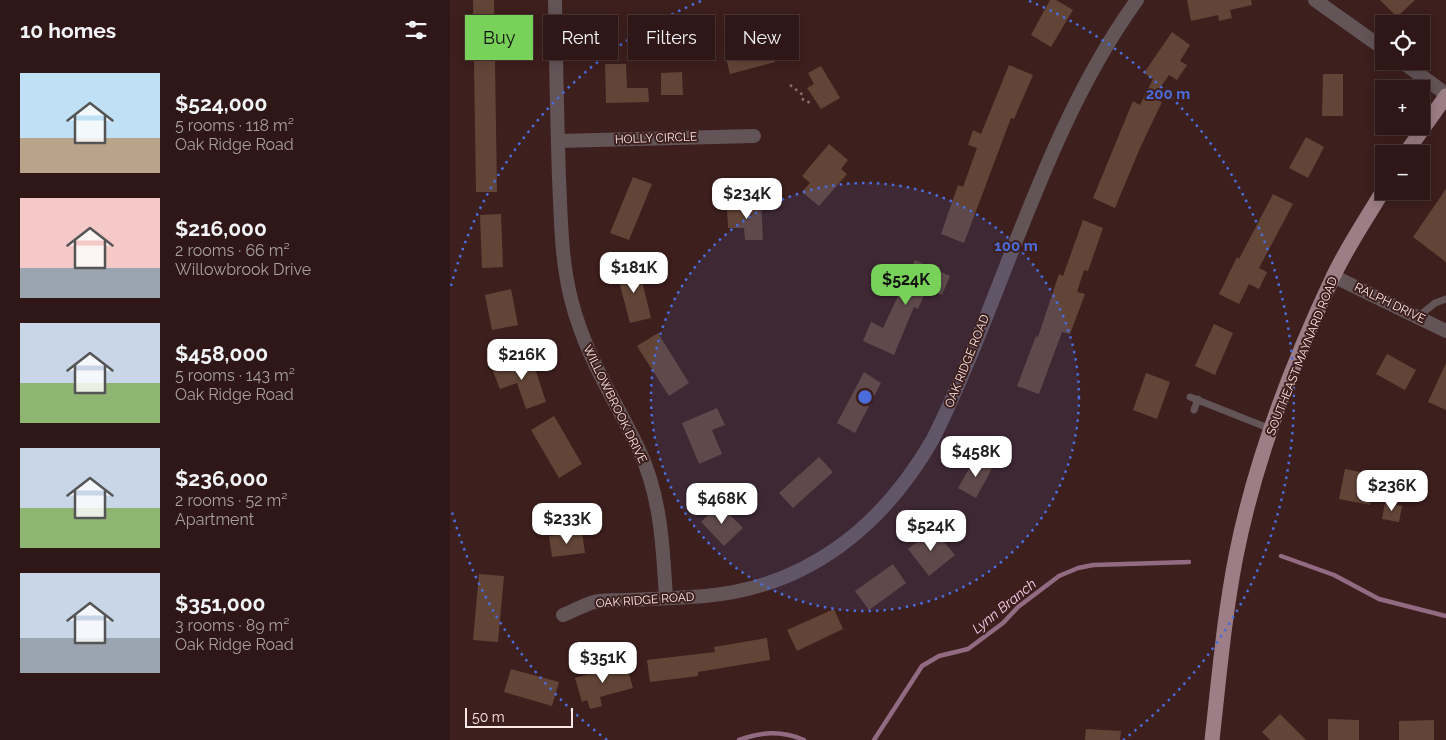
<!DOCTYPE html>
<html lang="en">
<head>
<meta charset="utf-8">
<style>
  :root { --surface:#2e1716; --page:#36201f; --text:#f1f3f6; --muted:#a79fa1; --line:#493635; --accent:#78d158 }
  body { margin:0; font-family:Raleway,sans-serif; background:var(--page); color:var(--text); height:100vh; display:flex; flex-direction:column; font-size:19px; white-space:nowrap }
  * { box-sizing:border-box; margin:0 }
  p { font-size:16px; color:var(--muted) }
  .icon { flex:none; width:28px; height:28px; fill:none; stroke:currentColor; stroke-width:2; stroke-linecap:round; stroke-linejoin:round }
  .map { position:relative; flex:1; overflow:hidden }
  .panel { display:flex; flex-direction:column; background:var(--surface); width:450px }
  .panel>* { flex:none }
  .hud { position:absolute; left:15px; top:15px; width:475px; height:45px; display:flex; gap:10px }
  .buttons { position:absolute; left:925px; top:15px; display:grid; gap:10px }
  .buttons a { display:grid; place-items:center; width:55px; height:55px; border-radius:0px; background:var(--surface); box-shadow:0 2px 12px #0003,0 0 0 1px var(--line); font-size:25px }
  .scale { position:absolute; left:15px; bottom:12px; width:108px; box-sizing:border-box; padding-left:5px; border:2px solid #fce7e5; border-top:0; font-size:14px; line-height:18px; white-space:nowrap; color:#fce7e5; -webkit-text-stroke:4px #3d1f1d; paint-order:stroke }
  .price { position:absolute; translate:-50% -42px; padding:0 11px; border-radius:10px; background:#fff; color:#222; font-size:16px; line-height:32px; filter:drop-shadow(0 1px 2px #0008) }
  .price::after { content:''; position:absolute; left:50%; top:30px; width:15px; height:11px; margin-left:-8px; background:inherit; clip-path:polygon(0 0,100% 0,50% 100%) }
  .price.current { background:var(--accent); color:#111 }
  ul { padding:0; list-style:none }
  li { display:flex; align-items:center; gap:15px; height:125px; padding:0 20px }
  li span { display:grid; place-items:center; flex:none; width:140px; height:100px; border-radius:0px; color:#555 }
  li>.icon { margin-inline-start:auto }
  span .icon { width:60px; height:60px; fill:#fffc; stroke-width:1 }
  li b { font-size:21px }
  h2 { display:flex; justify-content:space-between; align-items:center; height:60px; padding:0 20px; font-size:21px }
  .pill { padding:0 18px; border-radius:0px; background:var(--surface); box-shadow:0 2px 12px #0003,0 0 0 1px var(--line); font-size:18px; line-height:45px }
  .pill.current { background:var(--accent); color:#111 }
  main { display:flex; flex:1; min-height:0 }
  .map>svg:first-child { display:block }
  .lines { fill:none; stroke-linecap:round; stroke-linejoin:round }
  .stream { stroke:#926a82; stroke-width:4.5 }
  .building { fill:#634537 }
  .path { stroke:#8b706e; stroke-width:2.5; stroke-dasharray:2.5 4; stroke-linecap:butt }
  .lane { stroke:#635458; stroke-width:7 }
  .street { stroke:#635458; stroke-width:14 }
  .primary { stroke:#9d7e86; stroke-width:15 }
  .ring { fill:none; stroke:#4a6ddb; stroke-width:2.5; stroke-dasharray:2.5 5 }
  .labels { text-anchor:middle; stroke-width:4; stroke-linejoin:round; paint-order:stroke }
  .street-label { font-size:12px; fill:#fce7e5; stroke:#3d1f1d }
  .water-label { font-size:14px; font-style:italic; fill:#fccced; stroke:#3d1f1d }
  .centre { fill:#4a6ddb; stroke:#3d1f1d; stroke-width:2.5 }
  .ring-label { font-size:15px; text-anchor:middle; font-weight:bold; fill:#4a6ddb; stroke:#3d1f1d; stroke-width:4; stroke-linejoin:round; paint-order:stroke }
</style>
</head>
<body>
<main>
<section class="panel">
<h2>10 homes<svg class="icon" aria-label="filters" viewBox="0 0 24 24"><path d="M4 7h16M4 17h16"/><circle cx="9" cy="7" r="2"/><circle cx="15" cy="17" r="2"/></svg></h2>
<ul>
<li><span style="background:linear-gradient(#bfe0f5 65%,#b9a48a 0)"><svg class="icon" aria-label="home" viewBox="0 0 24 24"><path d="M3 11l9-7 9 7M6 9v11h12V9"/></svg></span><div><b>$524,000</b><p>5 rooms · 118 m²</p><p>Oak Ridge Road</p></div></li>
<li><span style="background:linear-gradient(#f6c9c9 70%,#9aa5b1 0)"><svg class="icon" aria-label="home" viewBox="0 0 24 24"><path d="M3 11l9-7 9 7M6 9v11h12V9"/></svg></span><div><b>$216,000</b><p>2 rooms · 66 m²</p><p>Willowbrook Drive</p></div></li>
<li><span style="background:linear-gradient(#c9d6e8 60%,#8fb573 0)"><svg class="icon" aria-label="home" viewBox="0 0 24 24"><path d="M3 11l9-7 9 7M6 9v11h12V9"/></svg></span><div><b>$458,000</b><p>5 rooms · 143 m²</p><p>Oak Ridge Road</p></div></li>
<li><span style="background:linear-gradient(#c9d6e8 60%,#8fb573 0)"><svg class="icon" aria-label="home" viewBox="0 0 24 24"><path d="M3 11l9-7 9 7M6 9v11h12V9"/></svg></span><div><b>$236,000</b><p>2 rooms · 52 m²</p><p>Apartment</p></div></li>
<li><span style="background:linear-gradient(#c9d6e8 65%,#9aa5b1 0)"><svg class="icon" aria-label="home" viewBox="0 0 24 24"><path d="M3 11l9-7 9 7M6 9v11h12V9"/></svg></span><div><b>$351,000</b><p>3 rooms · 89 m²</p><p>Oak Ridge Road</p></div></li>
</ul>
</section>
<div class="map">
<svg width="996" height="740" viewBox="0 0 996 740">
  <rect width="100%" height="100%" fill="#3d1f1d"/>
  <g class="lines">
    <g class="stream">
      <polyline points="831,556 884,575 929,599 996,616"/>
      <path d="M289,740c23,-8 42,-10 65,0"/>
      <polyline points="424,740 472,666 489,656 518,649 553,623 568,607 609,576 628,568 643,565 739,562"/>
    </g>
  </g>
  <g class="building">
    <polygon points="23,0 44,0 47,192 26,192"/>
    <polygon points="600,0 606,0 623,10 601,47 581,35"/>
    <polygon points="737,0 801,0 802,5 780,10 782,18 769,21 768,15 741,21"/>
    <polygon points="930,0 965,0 947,17"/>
    <polygon points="722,32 740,45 730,61 737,65 727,80 719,75 703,98 712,102 690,148 665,208 643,198 683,101 690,105 703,79 694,73"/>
    <polygon points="318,37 325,62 280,74 275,54 286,51 285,46"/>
    <polygon points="155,64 176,64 177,88 198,88 199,102 156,103"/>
    <polygon points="559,65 583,75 564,119 561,118 514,243 491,234 508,185 513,187 527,148 518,145 523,130 531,134"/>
    <polygon points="371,66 390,98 371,109 357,88 364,84 358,73"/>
    <polygon points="232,72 233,95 211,95 211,73"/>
    <polygon points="873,74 893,74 893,116 872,116"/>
    <polygon points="856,137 874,147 858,178 839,168"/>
    <polygon points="379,144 398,160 391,169 397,174 369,206 352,192 360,183 352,176"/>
    <polygon points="183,177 202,184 179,240 160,233"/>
    <polygon points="996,189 996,262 963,237"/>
    <polygon points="823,194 843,204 809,268 817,272 809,289 799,284 789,304 769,294 787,257 789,259"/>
    <polygon points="293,203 311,203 313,240 295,240 294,228 278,228 277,207 294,207"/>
    <polygon points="51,214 53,267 32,268 30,215"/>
    <polygon points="633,220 653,228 638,271 634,270 627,292 635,294 620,334 612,332 589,394 567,386 586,336 588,337 609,274 613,276"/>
    <polygon points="465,260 500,276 492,295 477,288 468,309 464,307 444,355 413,341 421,322 433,328"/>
    <polygon points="188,265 201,318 180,323 166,270"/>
    <polygon points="61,289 68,325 42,330 35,295"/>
    <polygon points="764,324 783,333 765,375 745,366"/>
    <polygon points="208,333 239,383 219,396 187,346"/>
    <polygon points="937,354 966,370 955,390 926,374"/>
    <polygon points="81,356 96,402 76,409 67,383 50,389 42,369"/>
    <polygon points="996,363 996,410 978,402"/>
    <polygon points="414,372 431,383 405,433 387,423"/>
    <polygon points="696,373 720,382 707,419 683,410"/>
    <polygon points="267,408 275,425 262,430 272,454 249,464 232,423"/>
    <polygon points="104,416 132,464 109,478 81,430"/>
    <polygon points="369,457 383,472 343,508 329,493"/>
    <polygon points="525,458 543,467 526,498 508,488"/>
    <polygon points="895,469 926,475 920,505 889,499"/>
    <polygon points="935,503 952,506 949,522 932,519"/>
    <polygon points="269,504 293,528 274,546 251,522"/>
    <polygon points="483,529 505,555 479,576 458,549"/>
    <polygon points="132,532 135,553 102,557 99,536"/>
    <polygon points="443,564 456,583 419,610 405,591"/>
    <polygon points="29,574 54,576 48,642 23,640"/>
    <polygon points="384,609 393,629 347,651 337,630"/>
    <polygon points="317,638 320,660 248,672 248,676 200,682 197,660 265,652 264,647"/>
    <polygon points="176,663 183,688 150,697 152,706 140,709 137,700 132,702 125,678"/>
    <polygon points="61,669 109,682 102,706 54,692"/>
    <polygon points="830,714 856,740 820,740 812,732"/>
    <polygon points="878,719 909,720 909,740 878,740"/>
    <polygon points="984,720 984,740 949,740 949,721"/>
    <polygon points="636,729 671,731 670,740 635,740"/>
  </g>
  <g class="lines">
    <polyline class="path" points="340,85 353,95 353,100 361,103"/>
    <g class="lane">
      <polyline points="968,317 985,303 996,299"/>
      <polyline points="740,397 821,429"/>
      <polyline points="744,410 748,399"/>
    </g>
    <g class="street">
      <path d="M105,0c1,59 2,119 4,178 2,41 2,81 12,121 15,59 43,98 68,151 22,46 24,98 27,148"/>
      <polyline points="865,0 934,49"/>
      <polyline points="951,61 996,94"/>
      <polyline points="108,141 304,136"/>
      <polyline points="883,276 996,331"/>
      <path d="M113,615c10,-4 21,-10 31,-13 10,-3 21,-1 31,-2 26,-1 53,-2 80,-4 103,-9 178,-70 228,-157 71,-143 110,-309 204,-439"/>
    </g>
    <g class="primary">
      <polyline points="955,154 996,96"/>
      <path d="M762,740c7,-61 12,-123 24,-184 19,-96 55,-190 97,-279 14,-30 34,-59 51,-88"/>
    </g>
  </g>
  <circle cx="415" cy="397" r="214" fill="#4a6ddb" fill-opacity=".12"/>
  <g class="ring">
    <circle cx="415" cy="397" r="214"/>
    <path d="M157 740A429 429 0 0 1 1 508M1 286A429 429 0 0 1 251 1M579 1A429 429 0 0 1 673 740"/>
  </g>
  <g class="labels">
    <g class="street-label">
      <text transform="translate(206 138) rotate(-2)" y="4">HOLLY CIRCLE</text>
      <text transform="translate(940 303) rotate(26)" y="4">RALPH DRIVE</text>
      <text transform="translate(852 356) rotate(-68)" y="4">SOUTHEAST MAYNARD ROAD</text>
      <text transform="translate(517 361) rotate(-68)" y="4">OAK RIDGE ROAD</text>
      <text transform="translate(165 404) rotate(64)" y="4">WILLOWBROOK DRIVE</text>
      <text transform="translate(195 600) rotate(-4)" y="4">OAK RIDGE ROAD</text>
    </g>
    <g class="water-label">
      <text transform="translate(554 606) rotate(-39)" y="5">Lynn Branch</text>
    </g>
  </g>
  <circle cx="415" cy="397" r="8" class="centre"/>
  <g class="ring-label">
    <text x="718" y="99">200 m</text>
    <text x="566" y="251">100 m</text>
  </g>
</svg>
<div class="buttons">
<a><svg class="icon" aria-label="locate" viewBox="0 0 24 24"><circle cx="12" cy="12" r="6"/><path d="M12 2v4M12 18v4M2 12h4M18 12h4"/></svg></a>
<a>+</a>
<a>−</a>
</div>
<div class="scale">50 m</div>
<b class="price" style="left:297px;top:220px">$234K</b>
<b class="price" style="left:184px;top:294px">$181K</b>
<b class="price current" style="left:456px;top:306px">$524K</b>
<b class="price" style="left:72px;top:381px">$216K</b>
<b class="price" style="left:526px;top:478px">$458K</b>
<b class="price" style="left:942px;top:512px">$236K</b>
<b class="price" style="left:272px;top:525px">$468K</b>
<b class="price" style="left:117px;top:545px">$233K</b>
<b class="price" style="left:481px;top:552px">$524K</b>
<b class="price" style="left:153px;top:684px">$351K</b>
<div class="hud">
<a class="pill current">Buy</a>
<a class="pill">Rent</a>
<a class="pill">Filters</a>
<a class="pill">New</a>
</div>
</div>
</main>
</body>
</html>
